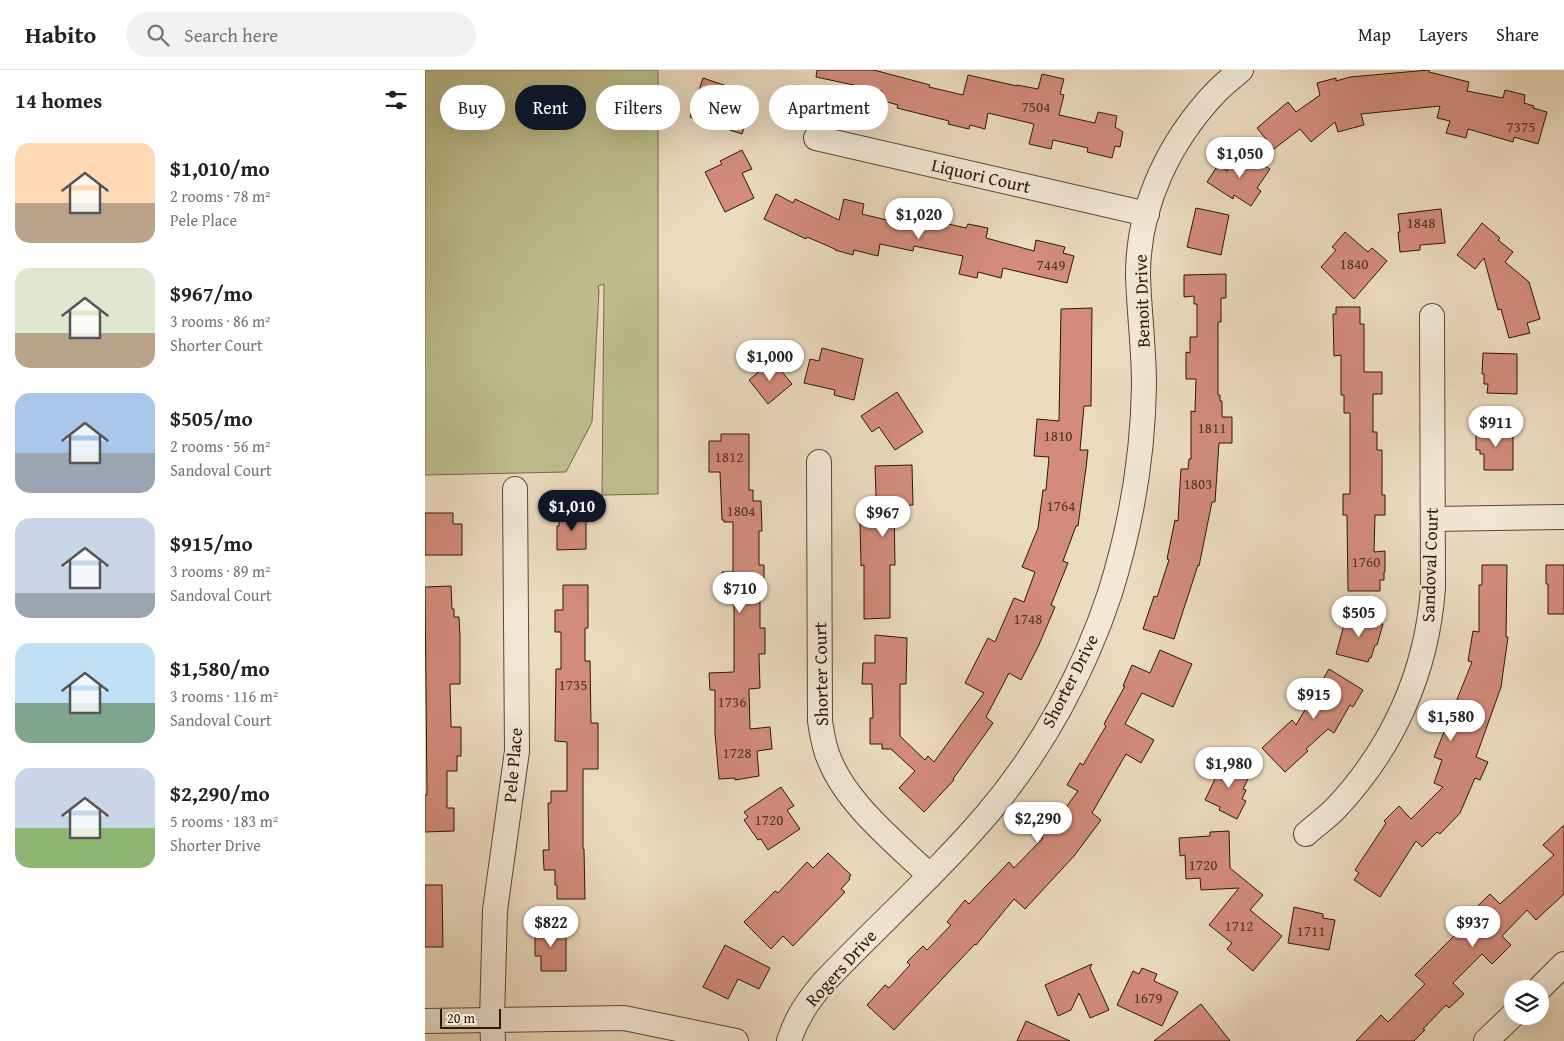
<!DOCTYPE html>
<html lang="en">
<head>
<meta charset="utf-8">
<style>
  :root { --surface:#fff; --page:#f2f2f2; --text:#222; --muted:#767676; --line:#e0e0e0; --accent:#111827 }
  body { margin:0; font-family:"Gentium Book Plus",serif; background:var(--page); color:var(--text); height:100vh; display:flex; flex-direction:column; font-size:19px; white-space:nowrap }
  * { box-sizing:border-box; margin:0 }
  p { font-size:16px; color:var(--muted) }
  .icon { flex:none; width:28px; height:28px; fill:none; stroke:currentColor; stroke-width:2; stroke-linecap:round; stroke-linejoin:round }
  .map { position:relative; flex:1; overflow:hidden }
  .details { display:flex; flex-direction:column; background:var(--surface); width:425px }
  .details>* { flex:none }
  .top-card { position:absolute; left:15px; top:15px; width:475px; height:45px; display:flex; gap:10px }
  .buttons { position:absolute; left:1079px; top:910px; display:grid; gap:10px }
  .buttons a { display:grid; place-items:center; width:45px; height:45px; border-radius:50%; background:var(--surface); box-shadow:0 5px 20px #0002; font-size:25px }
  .scale { position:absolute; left:15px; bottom:12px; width:61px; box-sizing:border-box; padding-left:5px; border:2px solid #2d1602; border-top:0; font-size:14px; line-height:18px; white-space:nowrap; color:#2d1602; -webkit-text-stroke:4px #f2e8d5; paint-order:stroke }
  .price { position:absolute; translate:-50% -42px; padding:0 11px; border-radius:18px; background:#fff; color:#222; font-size:16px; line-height:32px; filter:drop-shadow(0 1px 2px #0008) }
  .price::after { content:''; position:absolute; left:50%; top:30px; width:15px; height:11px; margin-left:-8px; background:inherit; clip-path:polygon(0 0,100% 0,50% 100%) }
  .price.current { background:var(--accent); color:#fff }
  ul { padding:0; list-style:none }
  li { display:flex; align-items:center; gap:15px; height:125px; padding:0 15px }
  li span { display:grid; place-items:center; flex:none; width:140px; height:100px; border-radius:15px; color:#555 }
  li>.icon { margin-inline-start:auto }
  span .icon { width:60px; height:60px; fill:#fffc; stroke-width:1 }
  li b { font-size:21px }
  h2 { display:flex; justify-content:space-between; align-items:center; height:60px; padding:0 15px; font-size:21px }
  .chip { padding:0 18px; border-radius:22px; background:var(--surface); box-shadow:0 5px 20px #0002; font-size:18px; line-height:45px }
  .chip.current { background:var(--accent); color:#fff }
  header { display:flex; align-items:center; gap:30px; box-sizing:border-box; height:70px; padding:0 25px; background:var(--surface); border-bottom:1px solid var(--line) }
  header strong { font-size:24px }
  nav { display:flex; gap:28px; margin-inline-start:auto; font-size:18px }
  .search { width:350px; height:45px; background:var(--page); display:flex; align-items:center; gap:12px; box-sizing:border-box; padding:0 18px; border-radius:28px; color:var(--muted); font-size:19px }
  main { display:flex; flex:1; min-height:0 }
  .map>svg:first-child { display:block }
  .green { fill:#bebe8d; stroke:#766a48 }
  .building { fill:#d38c7c; stroke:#2d1602 }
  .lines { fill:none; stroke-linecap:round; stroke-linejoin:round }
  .street-casing { stroke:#5c4731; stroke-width:26 }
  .street { stroke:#f2e8d5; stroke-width:24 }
  .labels { text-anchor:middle; stroke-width:4; stroke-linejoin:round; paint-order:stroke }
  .number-label { font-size:15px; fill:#563420 }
  .street-label { font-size:18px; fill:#2d1602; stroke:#f2e8d5 }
</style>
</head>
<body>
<header>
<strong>Habito</strong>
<div class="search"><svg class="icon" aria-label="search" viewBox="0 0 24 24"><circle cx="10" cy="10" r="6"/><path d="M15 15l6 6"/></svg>Search here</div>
<nav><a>Map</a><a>Layers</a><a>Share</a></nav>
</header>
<main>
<section class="details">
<h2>14 homes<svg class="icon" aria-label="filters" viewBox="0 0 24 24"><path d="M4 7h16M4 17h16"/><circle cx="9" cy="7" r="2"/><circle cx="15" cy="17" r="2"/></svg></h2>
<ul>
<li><span style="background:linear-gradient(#ffd9b3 60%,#b9a48a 0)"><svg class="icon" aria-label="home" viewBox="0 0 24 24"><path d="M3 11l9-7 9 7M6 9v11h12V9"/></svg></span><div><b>$1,010/mo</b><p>2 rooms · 78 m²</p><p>Pele Place</p></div></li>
<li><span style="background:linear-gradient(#dfe7d0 65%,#b9a48a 0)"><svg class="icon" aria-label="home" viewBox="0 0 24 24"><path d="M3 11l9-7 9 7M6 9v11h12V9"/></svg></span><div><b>$967/mo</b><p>3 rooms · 86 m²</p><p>Shorter Court</p></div></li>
<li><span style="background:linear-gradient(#a9c7e8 60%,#9aa5b1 0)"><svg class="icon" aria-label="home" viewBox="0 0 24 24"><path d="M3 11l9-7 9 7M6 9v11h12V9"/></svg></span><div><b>$505/mo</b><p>2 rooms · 56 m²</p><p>Sandoval Court</p></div></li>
<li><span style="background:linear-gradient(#c9d6e8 75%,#9aa5b1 0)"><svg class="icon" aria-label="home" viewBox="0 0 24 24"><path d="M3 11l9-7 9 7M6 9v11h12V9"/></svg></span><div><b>$915/mo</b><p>3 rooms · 89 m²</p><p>Sandoval Court</p></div></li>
<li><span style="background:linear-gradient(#bfe0f5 60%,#7fa58c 0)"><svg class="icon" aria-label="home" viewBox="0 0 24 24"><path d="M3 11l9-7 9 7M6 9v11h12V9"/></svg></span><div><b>$1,580/mo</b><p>3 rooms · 116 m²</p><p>Sandoval Court</p></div></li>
<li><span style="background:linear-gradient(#c9d6e8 60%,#8fb573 0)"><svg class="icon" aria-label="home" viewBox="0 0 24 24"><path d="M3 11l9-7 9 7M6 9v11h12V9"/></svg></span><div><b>$2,290/mo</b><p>5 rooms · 183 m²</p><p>Shorter Drive</p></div></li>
</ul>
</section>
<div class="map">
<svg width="1139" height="971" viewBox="0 0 1139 971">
  <rect width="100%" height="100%" fill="#ebdbbf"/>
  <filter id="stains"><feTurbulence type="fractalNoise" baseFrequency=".004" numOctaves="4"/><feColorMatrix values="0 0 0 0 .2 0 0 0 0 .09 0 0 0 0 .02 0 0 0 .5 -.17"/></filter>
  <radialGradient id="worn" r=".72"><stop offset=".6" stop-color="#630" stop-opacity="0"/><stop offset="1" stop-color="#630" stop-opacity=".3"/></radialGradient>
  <polygon class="green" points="0,0 233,0 233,424 177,425 179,214 173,216 174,221 167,352 141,402 0,405"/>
  <g class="building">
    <polygon points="392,0 449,0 505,15 504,17 538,25 543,5 592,16 592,15 613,19 617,4 639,9 635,24 639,25 634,45 670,53 673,42 692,46 690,57 698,62 695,77 690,76 687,88 662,82 663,78 628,70 626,79 604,74 609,54 563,43 560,59 545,55 544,59 523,54 524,51 472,38 473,35 455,30 457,21 391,7"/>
    <polygon points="1004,0 1004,2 1044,12 1042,21 1078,28 1080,20 1100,25 1099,33 1109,36 1108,38 1122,42 1113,74 1089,67 1088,72 1043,59 1041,68 1021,63 1025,51 1012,48 1015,36 936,44 939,55 913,62 910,52 886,72 875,59 849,79 832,58 863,32 871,42 895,25 892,13 911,8 911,11 925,7"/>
    <polygon points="278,8 317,21 310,40 323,45 317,64 265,47"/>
    <polygon points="317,80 327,99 317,103 329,128 300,142 280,102 297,94 295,91"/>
    <polygon points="815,81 845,99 832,118 836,121 826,136 809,125 808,129 782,112 793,95 802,101"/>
    <polygon points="351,124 368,133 370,129 414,150 419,129 439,134 437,144 478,154 479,148 497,152 497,148 541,158 543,154 563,158 561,168 609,181 611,170 640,177 638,183 649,186 642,213 578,198 576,208 553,202 552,208 534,204 538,186 489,176 488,181 455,174 453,186 429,180 428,185 410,180 410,179 382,167 381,169 339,149"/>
    <polygon points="771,138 804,145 796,185 762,177"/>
    <polygon points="1016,139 1020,173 995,175 995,180 975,182 973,162 975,162 973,144"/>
    <polygon points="1057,153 1075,168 1073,170 1088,182 1080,192 1104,212 1115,249 1102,253 1105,263 1084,268 1076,239 1073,240 1059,188 1050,199 1032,185"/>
    <polygon points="920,162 943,182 947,178 962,191 929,229 896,197 911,180 907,177"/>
    <polygon points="801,204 801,228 796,228 796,252 793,252 793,325 795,325 795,331 797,331 797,347 807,347 807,373 794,373 790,432 787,432 774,496 773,495 749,569 718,559 729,526 732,527 744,490 742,489 750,450 753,451 756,399 763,399 764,389 766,389 766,341 770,342 771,309 761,309 761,282 765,283 765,267 772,267 772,234 769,234 769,226 759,227 759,205"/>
    <polygon points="911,237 935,237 935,254 939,254 939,302 957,302 957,324 948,324 948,362 952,362 952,380 957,380 957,425 960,425 960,445 950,445 949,482 960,481 960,502 959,502 959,510 955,510 955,521 923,521 922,445 918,445 918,424 925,424 925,343 919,343 919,325 916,325 916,285 909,286 908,244 911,244"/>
    <polygon points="667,238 666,336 659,336 655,380 663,380 661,398 653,456 651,456 638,491 643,493 626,535 630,537 613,577 596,610 584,603 561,647 568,653 528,709 529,710 499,742 474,718 490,701 466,679 457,679 457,674 445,674 445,648 448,648 447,614 437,614 438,593 450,593 450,565 482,568 481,614 475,614 475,666 500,690 503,686 509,692 559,623 540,613 563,568 570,572 589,528 599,532 610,502 597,497 613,458 618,420 621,420 624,387 609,386 612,349 634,351 636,239"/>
    <polygon points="397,278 438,289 429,330 409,325 410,320 379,313 385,289 394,291"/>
    <polygon points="1058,283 1092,284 1092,324 1062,323 1063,314 1059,314 1059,304 1057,304"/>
    <polygon points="349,292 367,314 343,334 324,310 344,293 345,295"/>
    <polygon points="472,322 498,362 470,380 454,357 447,362 436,346"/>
    <polygon points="1088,358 1088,400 1059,400 1059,384 1055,384 1055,380 1051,380 1051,359"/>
    <polygon points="296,364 324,364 324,420 328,420 328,431 336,431 337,461 334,461 334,495 339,495 339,519 335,519 335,558 340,558 340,584 334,584 335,618 324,619 325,659 345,657 347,679 332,681 334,706 310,710 310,708 294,709 290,663 290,620 285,620 284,603 309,602 309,524 297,524 297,502 308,502 308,452 299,452 299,450 297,450 295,402 284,402 284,371 296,371"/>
    <polygon points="487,395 488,435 469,436 470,495 465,495 465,548 439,549 439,495 436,496 435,453 452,453 450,396"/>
    <polygon points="0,443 28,443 28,454 37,454 37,485 0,485"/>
    <polygon points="134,443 161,443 161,479 132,480 132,456 134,456"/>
    <polygon points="1057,495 1082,495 1081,567 1083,567 1076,617 1051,687 1063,692 1055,710 1050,708 1035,743 1015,764 1012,762 997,777 991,771 955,827 929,810 934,803 930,800 961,753 959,751 974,736 986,749 1018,717 1009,713 1017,690 1009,687 1047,592 1043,591 1048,561 1054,562 1054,515 1057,515"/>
    <polygon points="1121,495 1139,495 1139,544 1123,544 1123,514 1121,514"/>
    <polygon points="138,515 163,515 163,558 160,558 160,591 165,591 166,653 173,653 173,699 158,699 158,779 159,779 160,829 132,829 132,815 130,815 130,800 119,800 118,780 124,780 123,733 126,733 126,721 142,721 142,672 130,671 131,599 136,599 136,562 130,562 130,540 138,540"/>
    <polygon points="26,516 27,539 29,539 29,547 34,547 35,566 35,614 25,614 26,657 36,657 36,686 32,686 32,701 22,701 22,738 29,738 29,761 0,762 0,725 2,725 0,517"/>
    <polygon points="922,544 958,554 952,575 950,575 946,588 944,588 943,592 911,584"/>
    <polygon points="735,580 767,594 748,637 717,623 700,654 729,670 716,693 701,684 667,743 676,750 649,786 600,839 589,829 551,875 550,874 469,960 442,935 460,915 464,918 485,895 482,892 498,876 502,880 526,855 522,852 540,830 544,834 584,792 589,798 618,768 608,760 621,743 631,751 653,721 642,715 655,693 658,695 681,656 679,654 700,616 698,616 707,595 725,603"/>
    <polygon points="904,599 938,620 928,637 925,635 909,663 903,659 881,679 883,681 860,702 837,678 867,650 871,655"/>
    <polygon points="799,690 826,703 818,719 821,720 817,729 821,731 812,749 794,740 795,737 780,730"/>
    <polygon points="356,717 369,736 362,740 375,759 343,780 336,769 333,770 319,750 323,747 319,742"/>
    <polygon points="1139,755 1139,824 1111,850 1102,840 1077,866 1086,875 1067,894 1057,884 1028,913 1039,924 1024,938 1021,935 998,959 1000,960 989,971 931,971 956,945 963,952 1000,914 990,905 1034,861 1031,857 1065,824 1075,834 1129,785 1118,775"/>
    <polygon points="804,761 805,798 838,825 825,840 857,866 828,901 802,879 807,873 784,855 814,818 776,820 775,808 761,809 760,785 755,786 754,768 785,766 785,762"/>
    <polygon points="403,783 426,805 424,808 425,809 416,819 420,822 368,876 358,866 346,879 319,852 350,821 353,823 382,792 388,798"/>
    <polygon points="0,815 17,815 18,877 0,877"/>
    <polygon points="869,837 898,844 898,848 910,850 904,880 863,873"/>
    <polygon points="110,858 141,858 141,901 116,901 116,886 110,886"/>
    <polygon points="300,875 345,898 334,919 313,909 303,929 278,917"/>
    <polygon points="667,894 665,898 684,940 665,948 654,923 646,940 633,946 620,915"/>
    <polygon points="717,898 732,904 729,911 753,922 737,956 692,935 708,901 714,904"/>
    <polygon points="776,934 805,971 729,971"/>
    <polygon points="601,951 645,971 592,971"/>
  </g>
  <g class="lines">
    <defs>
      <g id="street">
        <polyline points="391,68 722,144"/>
        <path d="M394,392l1,259c2,13 4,28 10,40 18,44 66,82 100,115"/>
        <polyline points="1008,449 1139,447"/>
        <path d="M881,764c9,-8 20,-16 29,-25 58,-61 92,-137 98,-221l-1,-272"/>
        <polyline points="1114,919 1139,894"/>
        <polyline points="0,951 199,948 311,971"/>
        <polyline points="68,971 67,949 70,840 92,681 90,419"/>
        <path d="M364,971c7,-23 19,-40 34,-58 54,-57 114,-110 165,-170 54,-64 96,-141 122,-220 21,-67 33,-137 34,-208 0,-37 -5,-73 -6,-110 0,-70 32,-135 79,-184 8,-8 16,-14 24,-21"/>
        <polyline points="1061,971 1088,945"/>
      </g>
    </defs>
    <use href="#street" class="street-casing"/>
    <use href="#street" class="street"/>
  </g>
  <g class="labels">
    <g class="number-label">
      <text x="611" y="42">7504</text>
      <text x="1096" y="62">7375</text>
      <text x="996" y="158">1848</text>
      <text x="929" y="199">1840</text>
      <text x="626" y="200">7449</text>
      <text x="787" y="363">1811</text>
      <text x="633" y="371">1810</text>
      <text x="304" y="392">1812</text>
      <text x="773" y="419">1803</text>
      <text x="636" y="441">1764</text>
      <text x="316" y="446">1804</text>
      <text x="941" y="497">1760</text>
      <text x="603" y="554">1748</text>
      <text x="148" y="620">1735</text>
      <text x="307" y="637">1736</text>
      <text x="312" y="688">1728</text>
      <text x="344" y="755">1720</text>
      <text x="778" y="800">1720</text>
      <text x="814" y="861">1712</text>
      <text x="886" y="866">1711</text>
      <text x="723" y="933">1679</text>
    </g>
    <g class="street-label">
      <text transform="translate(556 106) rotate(13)" y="6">Liquori Court</text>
      <text transform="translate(717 231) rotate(-92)" y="6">Benoit Drive</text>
      <text transform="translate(1005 495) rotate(-88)" y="6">Sandoval Court</text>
      <text transform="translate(396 604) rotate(-91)" y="6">Shorter Court</text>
      <text transform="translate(645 611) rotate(-63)" y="6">Shorter Drive</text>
      <text transform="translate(88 695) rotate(-85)" y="6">Pele Place</text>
      <text transform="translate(416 898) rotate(-48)" y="6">Rogers Drive</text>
    </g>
  </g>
  <rect width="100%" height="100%" filter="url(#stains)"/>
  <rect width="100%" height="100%" fill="url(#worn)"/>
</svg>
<div class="buttons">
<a><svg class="icon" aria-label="layers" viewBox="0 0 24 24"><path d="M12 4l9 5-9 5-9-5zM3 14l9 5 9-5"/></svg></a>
</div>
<div class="scale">20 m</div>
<b class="price" style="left:815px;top:109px">$1,050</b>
<b class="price" style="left:494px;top:170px">$1,020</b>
<b class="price" style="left:345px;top:312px">$1,000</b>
<b class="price" style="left:1071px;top:378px">$911</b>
<b class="price current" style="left:147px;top:462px">$1,010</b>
<b class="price" style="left:458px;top:468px">$967</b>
<b class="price" style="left:315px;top:544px">$710</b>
<b class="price" style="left:934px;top:568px">$505</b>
<b class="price" style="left:889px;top:650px">$915</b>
<b class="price" style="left:1026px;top:672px">$1,580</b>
<b class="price" style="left:804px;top:719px">$1,980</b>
<b class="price" style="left:613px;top:774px">$2,290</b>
<b class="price" style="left:126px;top:878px">$822</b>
<b class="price" style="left:1048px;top:878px">$937</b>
<div class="top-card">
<a class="chip">Buy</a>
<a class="chip current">Rent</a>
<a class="chip">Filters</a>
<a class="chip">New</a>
<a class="chip">Apartment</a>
</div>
</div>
</main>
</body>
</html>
